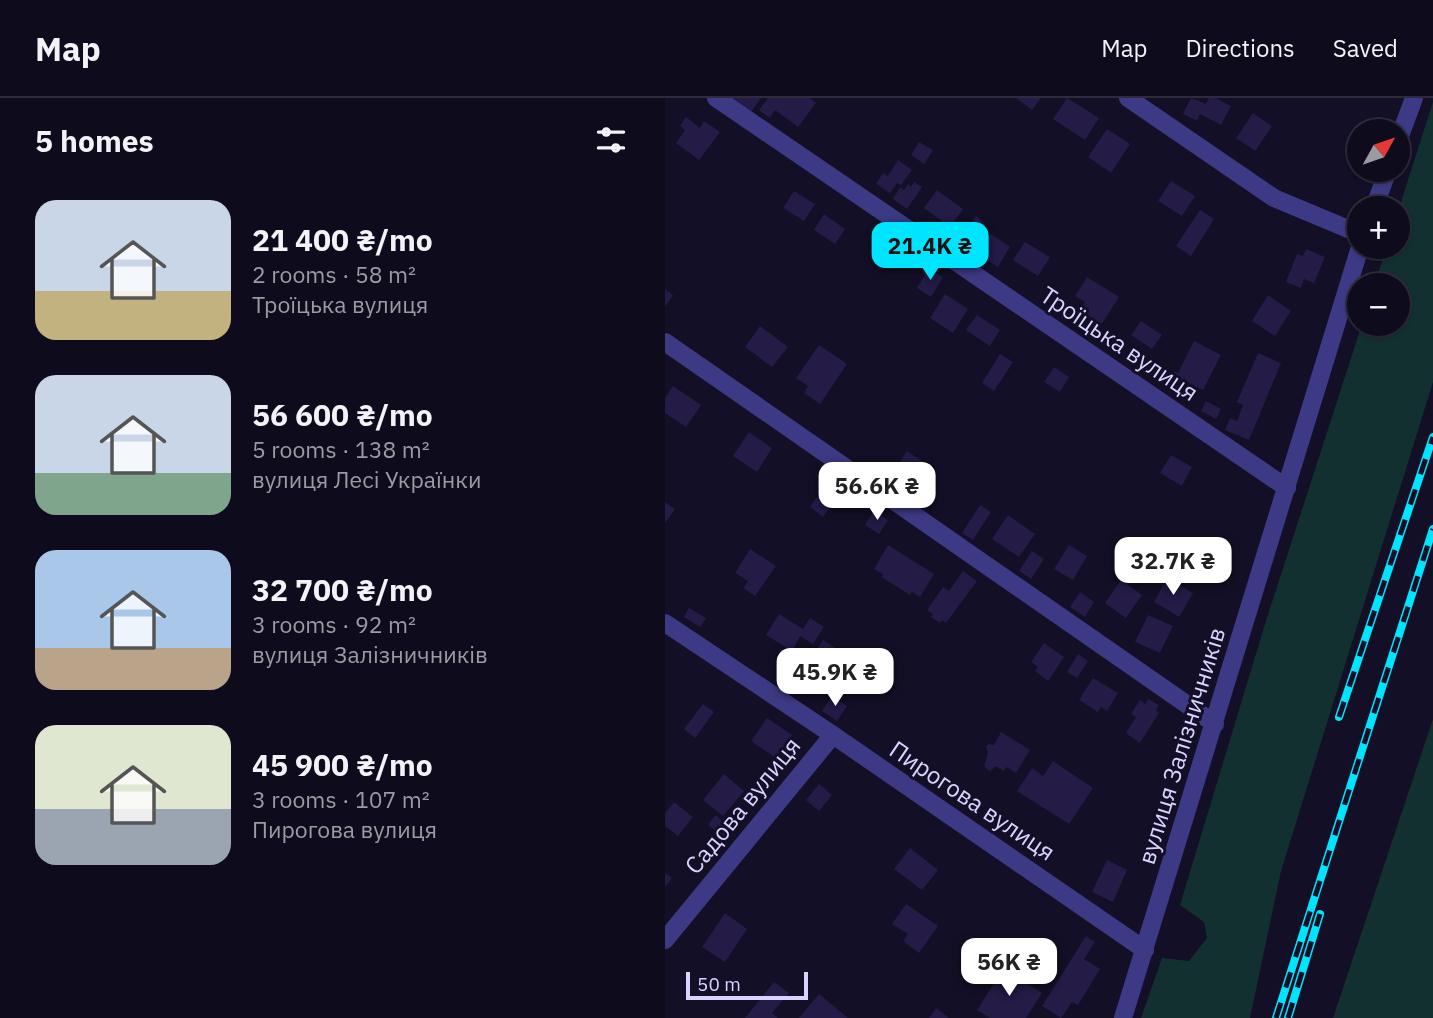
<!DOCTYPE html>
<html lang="en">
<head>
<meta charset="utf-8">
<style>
  :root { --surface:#0e0b1c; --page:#171425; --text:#f1f3f6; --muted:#9b9ba3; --line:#2e2b3b; --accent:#00e5ff }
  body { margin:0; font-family:"IBM Plex Sans",sans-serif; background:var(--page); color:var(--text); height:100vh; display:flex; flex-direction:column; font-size:26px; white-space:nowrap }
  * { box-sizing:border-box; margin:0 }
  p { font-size:23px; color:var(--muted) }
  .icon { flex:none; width:38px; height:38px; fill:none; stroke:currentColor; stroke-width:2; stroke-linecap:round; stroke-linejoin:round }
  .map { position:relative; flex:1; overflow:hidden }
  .drawer { display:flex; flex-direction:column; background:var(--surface); width:665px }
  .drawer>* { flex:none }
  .needle { width:46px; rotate:50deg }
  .fabs { position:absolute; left:682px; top:21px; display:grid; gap:14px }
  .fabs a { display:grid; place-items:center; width:63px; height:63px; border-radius:50%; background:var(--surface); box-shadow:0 2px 5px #0004,0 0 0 2px var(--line); font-size:35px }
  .scale { position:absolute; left:21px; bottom:18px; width:122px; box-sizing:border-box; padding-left:7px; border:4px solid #d9d4ff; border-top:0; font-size:19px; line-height:24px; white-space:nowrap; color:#d9d4ff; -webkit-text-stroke:5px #130f26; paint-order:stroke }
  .price { position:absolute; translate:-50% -60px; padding:0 16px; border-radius:14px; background:#fff; color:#222; font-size:23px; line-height:46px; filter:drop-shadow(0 2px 4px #0008) }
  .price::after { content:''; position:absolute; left:50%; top:42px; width:21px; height:16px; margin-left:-10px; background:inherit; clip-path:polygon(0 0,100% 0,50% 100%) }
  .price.active { background:var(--accent); color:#111 }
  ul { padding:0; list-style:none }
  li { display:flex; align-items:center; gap:21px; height:175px; padding:0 35px }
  li span { display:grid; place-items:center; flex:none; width:196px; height:140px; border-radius:21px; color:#555 }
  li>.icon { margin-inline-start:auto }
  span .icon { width:84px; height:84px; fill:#fffc; stroke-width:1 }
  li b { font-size:30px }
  h2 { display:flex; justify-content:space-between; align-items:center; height:84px; padding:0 35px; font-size:30px }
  header { display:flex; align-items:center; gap:42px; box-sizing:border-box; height:98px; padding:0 35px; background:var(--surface); border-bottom:2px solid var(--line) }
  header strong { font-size:33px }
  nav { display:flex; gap:38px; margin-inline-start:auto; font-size:24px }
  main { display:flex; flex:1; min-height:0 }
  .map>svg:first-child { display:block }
  .green { fill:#12302f }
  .building { fill:#241b47 }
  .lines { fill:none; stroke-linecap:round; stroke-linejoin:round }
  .minor { stroke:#3d3a85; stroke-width:18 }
  .rail-casing { stroke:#00e5ff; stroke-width:8 }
  .rail { stroke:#130f26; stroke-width:5; stroke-dasharray:16; stroke-linecap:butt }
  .labels { text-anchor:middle; stroke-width:6; stroke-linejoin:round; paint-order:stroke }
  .street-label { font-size:24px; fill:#d9d4ff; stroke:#130f26 }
</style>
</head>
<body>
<header>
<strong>Map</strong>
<nav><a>Map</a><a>Directions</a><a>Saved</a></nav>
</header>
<main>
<section class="drawer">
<h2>5 homes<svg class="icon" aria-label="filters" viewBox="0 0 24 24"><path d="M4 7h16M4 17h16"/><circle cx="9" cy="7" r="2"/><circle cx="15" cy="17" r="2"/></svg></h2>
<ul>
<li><span style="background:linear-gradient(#c9d6e8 65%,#c2b280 0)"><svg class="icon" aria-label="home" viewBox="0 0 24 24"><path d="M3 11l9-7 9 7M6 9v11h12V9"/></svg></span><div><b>21 400 ₴/mo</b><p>2 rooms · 58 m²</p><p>Троїцька вулиця</p></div></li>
<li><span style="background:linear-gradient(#c9d6e8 70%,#7fa58c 0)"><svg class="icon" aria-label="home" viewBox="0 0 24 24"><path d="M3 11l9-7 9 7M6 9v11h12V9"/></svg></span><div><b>56 600 ₴/mo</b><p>5 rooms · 138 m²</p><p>вулиця Лесі Українки</p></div></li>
<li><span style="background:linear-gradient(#a9c7e8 70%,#b9a48a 0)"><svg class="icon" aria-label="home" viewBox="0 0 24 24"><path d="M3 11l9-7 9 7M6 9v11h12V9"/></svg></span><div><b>32 700 ₴/mo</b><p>3 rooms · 92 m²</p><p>вулиця Залізничників</p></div></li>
<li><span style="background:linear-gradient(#dfe7d0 60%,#9aa5b1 0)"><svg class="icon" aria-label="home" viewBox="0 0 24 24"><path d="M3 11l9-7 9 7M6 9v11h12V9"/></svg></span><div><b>45 900 ₴/mo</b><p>3 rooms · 107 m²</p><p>Пирогова вулиця</p></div></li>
</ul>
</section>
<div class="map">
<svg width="768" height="920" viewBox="0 0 768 920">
  <rect width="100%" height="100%" fill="#130f26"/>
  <g class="green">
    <polygon points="768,4 768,284 616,773 585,920 476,920 497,860 524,863 542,840 539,824 515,807 600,526 697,226 733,226 733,187 709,187 722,149 733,149 733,113"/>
    <polygon points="768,621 768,920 668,920"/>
  </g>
  <g class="building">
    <polygon points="67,0 96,0 84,17 64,4"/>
    <polygon points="103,0 145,0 151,5 133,29 110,12 105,20 94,12"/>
    <polygon points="351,0 376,0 367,12"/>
    <polygon points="402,0 434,20 420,42 388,21"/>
    <polygon points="526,0 541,6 544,0 550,0 566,8 556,27 535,16 532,23 518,16"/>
    <polygon points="588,15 607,28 590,53 571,40"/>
    <polygon points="21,19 35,30 39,23 55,34 34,62 11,45 20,32 15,28"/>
    <polygon points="442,31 465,46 446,75 423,59"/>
    <polygon points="254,44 268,52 259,66 246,57"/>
    <polygon points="233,62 247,72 236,87 232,85 225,95 211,86 218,75 223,78"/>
    <polygon points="506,83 530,98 517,118 493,103"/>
    <polygon points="249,84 257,89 242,111 228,101 235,89 239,92 243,86 246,89"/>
    <polygon points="272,92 298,111 285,129 259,110"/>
    <polygon points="129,93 150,106 139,123 118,110"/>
    <polygon points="535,112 549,121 526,158 511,148"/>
    <polygon points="159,116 180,131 170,146 149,132"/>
    <polygon points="311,118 318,124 306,143 298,137"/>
    <polygon points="326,136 345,149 333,169 313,156"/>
    <polygon points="360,144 385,159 373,178 348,162"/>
    <polygon points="641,151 660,159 649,185 639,181 636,190 621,184 632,156 638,158"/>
    <polygon points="264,170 278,179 266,199 252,190"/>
    <polygon points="422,179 454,199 436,227 415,213 420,204 410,198"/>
    <polygon points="0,191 8,197 0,209"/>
    <polygon points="280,196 303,211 288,235 265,220"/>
    <polygon points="603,197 626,213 610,238 587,223"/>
    <polygon points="312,217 335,232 325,248 301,232"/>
    <polygon points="476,223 497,237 487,251 466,237"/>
    <polygon points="95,228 123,249 107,269 80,249"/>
    <polygon points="529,243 556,257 538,292 520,283 514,295 501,288 509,273 513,275"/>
    <polygon points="154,247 182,266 155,306 139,295 143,288 131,280"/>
    <polygon points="593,255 616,265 584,342 560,332 565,320 572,323 578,307 572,304"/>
    <polygon points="335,256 348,264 329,293 317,285"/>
    <polygon points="389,269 404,279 395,294 379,284"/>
    <polygon points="8,288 36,307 21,329 0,315 0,300"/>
    <polygon points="541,303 556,311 551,321 536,313"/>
    <polygon points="84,334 107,350 92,374 68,358"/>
    <polygon points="242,353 267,370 254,389 229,373"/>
    <polygon points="506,357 527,369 517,388 495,375"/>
    <polygon points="156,393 170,403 158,419 145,409"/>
    <polygon points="0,404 10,411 0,425"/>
    <polygon points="315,407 326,414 308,442 297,435"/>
    <polygon points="209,413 223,422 214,436 200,427"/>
    <polygon points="343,417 370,436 354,459 327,441"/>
    <polygon points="223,447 269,476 255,499 247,494 245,497 216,479 218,476 209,471"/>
    <polygon points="404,447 422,458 408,482 389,471"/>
    <polygon points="85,451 111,468 90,498 78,490 83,483 70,475"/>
    <polygon points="367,453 379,461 366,481 354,473"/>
    <polygon points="298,473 312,483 281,525 277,522 275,525 266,519 268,516 262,512 278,489 284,493"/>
    <polygon points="502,480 528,495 514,519 489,504"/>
    <polygon points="456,482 477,497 461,520 440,505"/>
    <polygon points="415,494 429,504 420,519 405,509"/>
    <polygon points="24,510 41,520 35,529 19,519"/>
    <polygon points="114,516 138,531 145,520 159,529 148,546 135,538 127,553 101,537"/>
    <polygon points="483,517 508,528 495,555 470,544"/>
    <polygon points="158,542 186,560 167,590 159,585 157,588 144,580 147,577 139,572"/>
    <polygon points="379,545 399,559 383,583 370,573 373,569 366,564"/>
    <polygon points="413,556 423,563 412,580 402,574"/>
    <polygon points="428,580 453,595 442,613 436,609 433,614 414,602"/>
    <polygon points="167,598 182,608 172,623 157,613"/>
    <polygon points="483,601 494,607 491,612 494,615 475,645 461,635 471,619 466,616 475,602 480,606"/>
    <polygon points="38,606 49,614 30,640 19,631"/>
    <polygon points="102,620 127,637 111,660 86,643"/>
    <polygon points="336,634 365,652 351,675 341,669 339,673 330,668 328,671 324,673 319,668 323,655 321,648 324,646 329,647"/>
    <polygon points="388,663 428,690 404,726 352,693 367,670 378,678"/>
    <polygon points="59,676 79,693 58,718 38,702"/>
    <polygon points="154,686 167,697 154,713 141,702"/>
    <polygon points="9,704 28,719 13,738 0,728 0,715"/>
    <polygon points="50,717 67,729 59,739 43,727"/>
    <polygon points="245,750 273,772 257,792 229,771"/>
    <polygon points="442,762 462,772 448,804 427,794"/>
    <polygon points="0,775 7,780 0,789"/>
    <polygon points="241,806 273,828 254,855 238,843 243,836 227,826"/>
    <polygon points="60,815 82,831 60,864 37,849"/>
    <polygon points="421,838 430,844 419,861 435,871 413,907 407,904 396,920 377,908"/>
    <polygon points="338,871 377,895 361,920 325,920 312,912"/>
    <polygon points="109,884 124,895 107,915 113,920 80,920"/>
    <polygon points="154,896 183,920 134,920"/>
    <polygon points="271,910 284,920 264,920"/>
  </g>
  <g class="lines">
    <g class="minor">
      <polyline points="51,0 622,390"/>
      <polyline points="463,0 609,100 695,136"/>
      <polyline points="733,43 749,0"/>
      <polyline points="709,110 723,72"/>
      <polyline points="0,244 550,626"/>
      <polyline points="0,525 168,637 480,852"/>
      <polyline points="0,842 168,637"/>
      <polyline points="458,920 695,149"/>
    </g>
    <defs>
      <g id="rail">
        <polyline points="674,619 768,339"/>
        <polyline points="611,920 768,431"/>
        <polyline points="623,920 655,816"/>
      </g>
    </defs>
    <use href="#rail" class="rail-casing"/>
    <use href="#rail" class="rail"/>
  </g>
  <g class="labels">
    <g class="street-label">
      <text transform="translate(454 246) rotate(34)" y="8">Троїцька вулиця</text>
      <text transform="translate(517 648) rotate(-73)" y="8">вулиця Залізничників</text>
      <text transform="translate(307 703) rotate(34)" y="8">Пирогова вулиця</text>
      <text transform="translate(78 708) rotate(-51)" y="8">Садова вулиця</text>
    </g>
  </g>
</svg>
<div class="fabs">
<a><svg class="needle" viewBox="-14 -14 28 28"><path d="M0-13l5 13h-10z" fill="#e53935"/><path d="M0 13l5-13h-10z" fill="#9b9ba3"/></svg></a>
<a>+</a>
<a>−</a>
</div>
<div class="scale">50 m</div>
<b class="price active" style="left:265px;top:184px">21.4K ₴</b>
<b class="price" style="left:212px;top:424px">56.6K ₴</b>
<b class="price" style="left:508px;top:499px">32.7K ₴</b>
<b class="price" style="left:170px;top:610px">45.9K ₴</b>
<b class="price" style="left:344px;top:900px">56K ₴</b>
</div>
</main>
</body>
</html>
